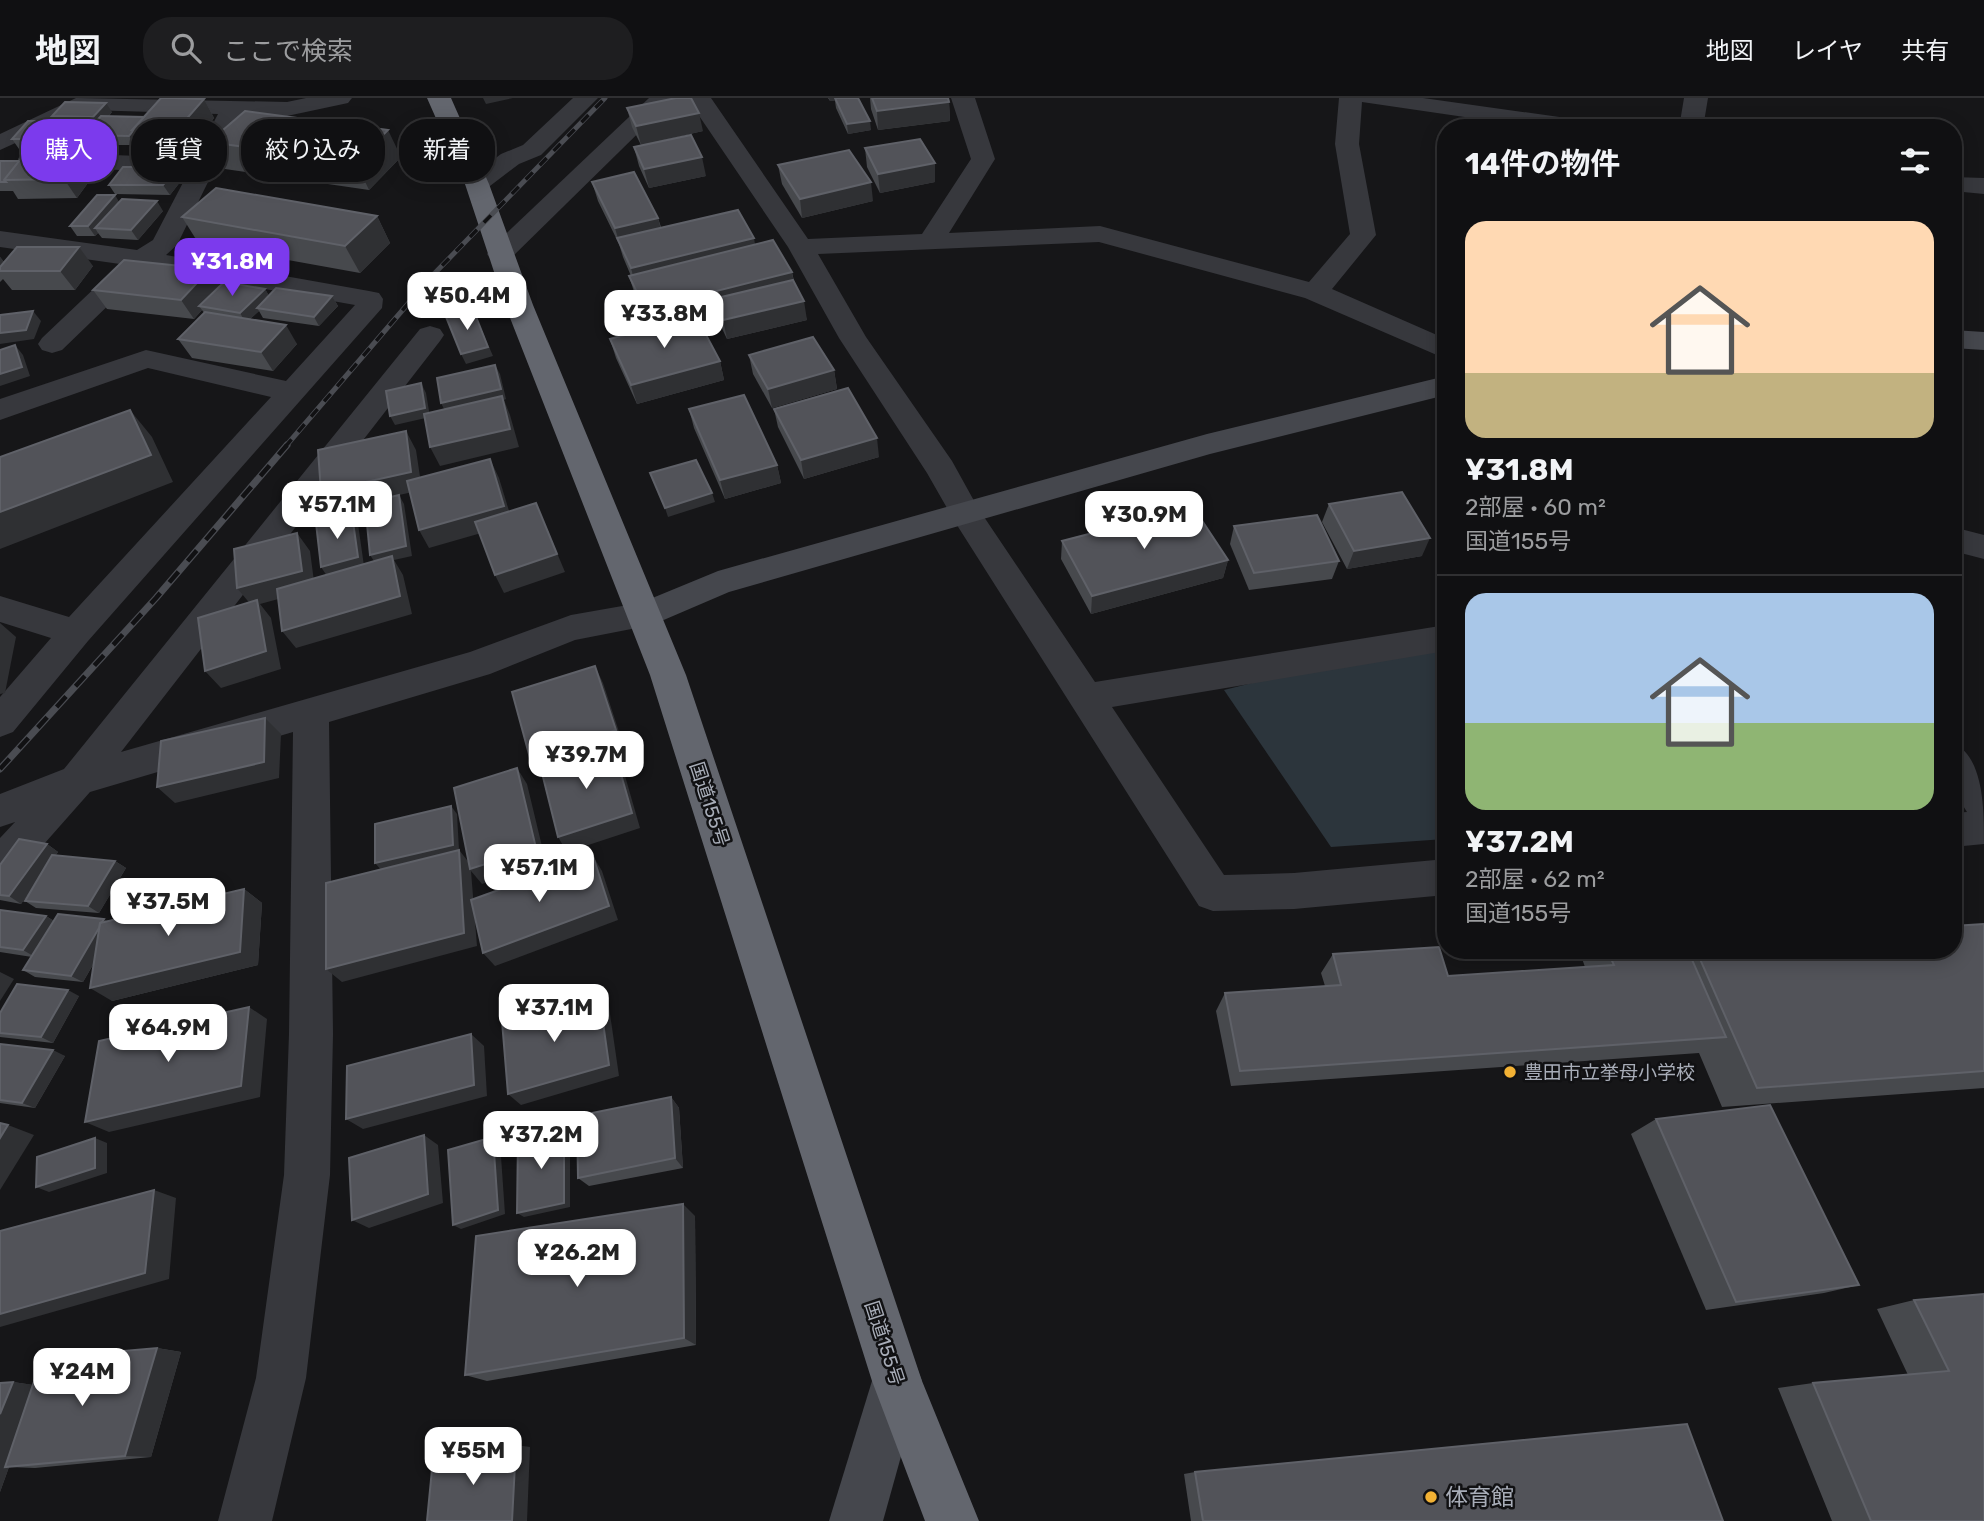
<!DOCTYPE html>
<html lang="ja">
<head>
<meta charset="utf-8">
<style>
  :root { --surface:#101012; --page:#1e1e20; --text:#f1f3f6; --muted:#9c9d9f; --line:#303032; --accent:#7c3aed }
  body { margin:0; font-family:Rubik,"Noto Sans JP",sans-serif; background:var(--page); color:var(--text); height:100vh; display:flex; flex-direction:column; font-size:26px; white-space:nowrap }
  * { box-sizing:border-box; margin:0 }
  p { font-size:23px; color:var(--muted) }
  .icon { flex:none; width:38px; height:38px; fill:none; stroke:currentColor; stroke-width:2; stroke-linecap:round; stroke-linejoin:round }
  .map { position:relative; flex:1; overflow:hidden }
  .panel { position:absolute; left:1437px; top:21px; width:525px; height:840px; display:flex; flex-direction:column; background:var(--surface); border-radius:28px; box-shadow:0 4px 18px #0003,0 0 0 2px var(--line) }
  .panel>* { flex:none }
  .hud { position:absolute; left:21px; top:21px; width:665px; height:63px; display:flex; gap:14px }
  .price { position:absolute; translate:-50% -60px; padding:0 16px; border-radius:14px; background:#fff; color:#222; font-size:23px; line-height:46px; filter:drop-shadow(0 2px 4px #0008) }
  .price::after { content:''; position:absolute; left:50%; top:42px; width:21px; height:16px; margin-left:-10px; background:inherit; clip-path:polygon(0 0,100% 0,50% 100%) }
  .price.selected { background:var(--accent); color:#fff }
  ul { padding:0; list-style:none }
  li { display:grid; align-content:center; gap:14px; height:371px; padding:0 28px }
  li+li { border-top:2px solid var(--line) }
  li span { display:grid; place-items:center; height:217px; border-radius:21px; color:#555 }
  li>.icon { margin-inline-start:auto }
  span .icon { width:126px; height:126px; fill:#fffc; stroke-width:1 }
  li b { font-size:30px }
  h2 { display:flex; justify-content:space-between; align-items:center; height:84px; padding:0 28px; font-size:30px }
  .chip { padding:0 24px; border-radius:28px; background:var(--surface); box-shadow:0 4px 18px #0003,0 0 0 2px var(--line); font-size:24px; line-height:63px }
  .chip.selected { background:var(--accent); color:#fff }
  header { display:flex; align-items:center; gap:42px; box-sizing:border-box; height:98px; padding:0 35px; background:var(--surface); border-bottom:2px solid var(--line) }
  header strong { font-size:33px }
  nav { display:flex; gap:38px; margin-inline-start:auto; font-size:24px }
  .search { width:490px; height:63px; background:var(--page); display:flex; align-items:center; gap:18px; box-sizing:border-box; padding:0 24px; border-radius:28px; color:var(--muted); font-size:26px }
  .map>svg:first-child { display:block }
  .water { fill:#2c353c }
  .lines { fill:none; stroke-linecap:round; stroke-linejoin:round }
  .street { fill:#37383d; fill-rule:evenodd }
  .secondary { fill:#45474d; fill-rule:evenodd }
  .highway { fill:#63666e; fill-rule:evenodd }
  .rail-far1-casing { stroke:#4a4c52; stroke-width:5 }
  .rail-casing { stroke:#4a4c52; stroke-width:7 }
  .rail-far1 { stroke:#111113; stroke-width:3.5; stroke-dasharray:10; stroke-linecap:butt }
  .rail { stroke:#111113; stroke-width:4.5; stroke-dasharray:14; stroke-linecap:butt }
  .wall { fill:#47494d }
  .shaded-wall { fill:#2f3033 }
  .building { fill:#525359; stroke:#5f6168; stroke-width:2 }
  .poi-dot { fill:#f2b134; stroke:#111113; stroke-width:2.5 }
  .labels { text-anchor:middle; stroke-width:5; stroke-linejoin:round; paint-order:stroke }
  .street-label { font-size:19px; fill:#a8adb8; stroke:#111113 }
  .poi-label { font-size:19px; fill:#a8adb8; stroke:#111113; text-anchor:start }
  .near-poi-label { font-size:23px; fill:#a8adb8; stroke:#111113; text-anchor:start }
</style>
</head>
<body>
<header>
<strong>地図</strong>
<div class="search"><svg class="icon" aria-label="search" viewBox="0 0 24 24"><circle cx="10" cy="10" r="6"/><path d="M15 15l6 6"/></svg>ここで検索</div>
<nav><a>地図</a><a>レイヤ</a><a>共有</a></nav>
</header>
<div class="map">
<svg width="1984" height="1423" viewBox="0 0 1984 1423">
  <rect width="100%" height="100%" fill="#161618"/>
  <polygon class="water" points="1445,552 1445,741 1331,749 1224,592 1264,582"/>
  <g class="lines">
    <g class="street">
      <polygon points="76,0 287,4 306,0 352,0 348,5 287,18 241,17 177,147 166,157 369,193 379,195 383,201 382,210 88,543 13,634 0,639 0,599 51,540 0,524 0,498 69,519 271,299 148,270 0,322 0,301 146,252 286,283 355,207 147,170 62,252 52,255 42,252 38,246 42,240 120,166 0,149 0,133 137,152 153,142 188,75 30,68 21,66 18,61 21,56 30,54 195,60 218,16 88,12 0,52 0,36"/>
      <polygon points="573,0 598,0 541,57 519,66 486,91 477,93 468,91 465,86 468,81 501,56 523,47"/>
      <polygon points="649,0 674,0 509,162 500,164 491,162 487,156 491,150"/>
      <polygon points="687,0 711,0 808,141 922,136 971,61 951,0 975,0 995,61 949,135 1100,128 1309,184 1350,136 1335,46 1339,0 1423,0 1602,25 1606,30 1540,30 1362,4 1359,46 1376,137 1332,191 1446,241 1446,261 1305,200 1099,144 818,156 866,239 952,363 978,410 1095,584 1446,527 1446,553 1112,609 1224,777 1294,775 1446,761 1446,797 1294,811 1213,813 1199,808 955,424 927,375 839,240 788,149"/>
      <polygon points="1684,0 1708,0 1703,30 1679,30"/>
      <polygon points="1953,79 1984,80 1984,96 1953,93"/>
      <polygon points="430,228 440,231 444,237 440,243 121,654 470,554 571,517 645,504 657,508 662,517 657,526 575,542 490,576 329,624 333,936 330,1077 306,1280 272,1423 218,1423 256,1280 284,1077 289,936 293,634 90,694 14,780 0,785 0,740 15,724 0,729 0,696 64,671 420,231"/>
      <polygon points="1953,429 1984,437 1984,461 1953,453"/>
      <path d="M1953,645c31,14 31,66 31,101l-31,3v-34l14,-1 -14,-22z"/>
    </g>
    <g class="secondary">
      <polygon points="1953,232 1984,234 1984,252 1953,250"/>
      <polygon points="1446,278 1446,297 1210,356 729,494 645,530 633,526 628,517 633,508 718,473 1207,336"/>
      <polygon points="897,1258 915,1265 922,1283 883,1423 829,1423 872,1283 879,1265"/>
    </g>
    <polygon class="highway" points="427,0 451,0 489,86 533,207 686,577 922,1283 979,1423 925,1423 872,1283 650,577 505,207 465,86"/>
    <defs>
      <polyline id="rail-far1" points="285,349 431,179 605,0"/>
      <polyline id="rail" points="0,671 156,500 287,347"/>
    </defs>
    <use href="#rail-far1" class="rail-far1-casing"/>
    <use href="#rail" class="rail-casing"/>
    <use href="#rail-far1" class="rail-far1"/>
    <use href="#rail" class="rail"/>
  </g>
  <g class="wall">
    <polygon points="828,0 859,0 858,0 871,32 848,36 836,10 835,3 830,3"/>
    <polygon points="870,0 948,0 949,4 950,23 878,32 871,11"/>
    <polygon points="204,1 214,20 187,52 144,51 139,42 135,47 90,47 84,38 74,51 19,51 12,41 56,23 52,18 112,14 109,18 144,19"/>
    <polygon points="627,10 703,33 641,47 632,29"/>
    <polygon points="209,44 401,59 369,92 225,71"/>
    <polygon points="634,49 706,78 649,90 639,68"/>
    <polygon points="865,50 935,65 935,84 880,95 867,69"/>
    <polygon points="80,59 93,78 77,100 18,101 13,93 0,93 0,63 19,63"/>
    <polygon points="778,67 873,103 802,120 782,86"/>
    <polygon points="178,69 184,79 170,97 115,96 109,87"/>
    <polygon points="592,84 658,120 661,129 755,147 792,174 794,183 807,222 727,241 717,220 716,214 696,219 720,263 724,282 637,306 616,260 610,241 650,230 635,197 629,178 631,178 623,159 619,146 598,103"/>
    <polygon points="119,104 163,113 138,142 102,140 98,135 95,138 77,138 70,128"/>
    <polygon points="377,118 390,145 360,175 199,146 182,119"/>
    <polygon points="0,159 4,164 93,168 75,192 12,192 3,181 0,184"/>
    <polygon points="220,188 265,191 269,198 332,198 338,208 319,228 263,220 259,213 250,221 297,246 273,273 192,260 178,241 204,215 202,212 194,221 107,211 93,192"/>
    <polygon points="749,257 834,272 837,291 772,310 753,276"/>
    <polygon points="689,311 777,367 781,385 725,401 694,330"/>
    <polygon points="774,311 879,359 804,381 778,329"/>
    <polygon points="1329,406 1422,458 1347,471 1322,424"/>
    <polygon points="1234,428 1339,463 1332,481 1249,492 1230,446"/>
    <polygon points="1062,443 1228,462 1223,480 1091,516 1061,461"/>
    <polygon points="47,746 58,754 55,758 115,763 126,770 99,815 36,810 25,803 35,786 21,806 0,802 0,767"/>
    <polygon points="244,791 262,805 258,867 112,903 94,865 83,884 35,879 23,872 32,859 0,854 0,812 46,818 54,823 104,821 106,823"/>
    <polygon points="1984,826 1984,990 1722,1009 1699,955 1231,988 1216,913 1225,895 1325,888 1321,875 1333,856 1448,878 1585,869 1579,852 1953,852"/>
    <polygon points="79,898 53,945 0,939 0,915"/>
    <polygon points="0,946 65,958 35,1010 0,1005"/>
    <polygon points="671,999 679,1010 683,1070 589,1088 578,1080"/>
    <polygon points="1656,1021 1859,1187 1824,1195 1706,1212 1631,1036"/>
    <polygon points="695,1118 696,1247 487,1283 465,1277"/>
    <polygon points="1984,1196 1984,1423 1832,1423 1778,1290 1813,1285 1908,1277 1877,1211 1914,1202"/>
    <polygon points="157,1250 181,1254 151,1359 35,1370 9,1369 0,1394 0,1285 13,1284 33,1287"/>
    <polygon points="1195,1374 1723,1423 1191,1423 1184,1376"/>
  </g>
  <g class="shaded-wall">
    <polygon points="483,0 513,0 486,6"/>
    <polygon points="829,0 859,0 836,3 835,0 835,3 830,3"/>
    <polygon points="204,1 214,20 187,52 176,33"/>
    <polygon points="949,4 950,23 878,32 877,13"/>
    <polygon points="106,5 112,14 100,28 93,19"/>
    <polygon points="699,15 703,33 641,47 636,28"/>
    <polygon points="83,23 89,33 83,37 84,38 74,51 67,41"/>
    <polygon points="870,23 871,32 848,36 847,26"/>
    <polygon points="388,32 401,59 369,92 356,64"/>
    <polygon points="133,33 139,42 135,47 129,38"/>
    <polygon points="80,59 93,78 77,100 64,81"/>
    <polygon points="702,59 706,78 649,90 644,71"/>
    <polygon points="935,65 935,84 880,95 878,76"/>
    <polygon points="178,69 184,79 170,97 163,87"/>
    <polygon points="871,84 873,103 802,120 800,101"/>
    <polygon points="115,97 121,107 95,130 98,135 95,138 88,128"/>
    <polygon points="157,103 163,113 138,142 131,132"/>
    <polygon points="377,118 390,145 360,175 345,148"/>
    <polygon points="658,120 663,139 619,144 615,130"/>
    <polygon points="754,140 757,159 636,189 631,170"/>
    <polygon points="79,149 93,168 75,192 60,173"/>
    <polygon points="0,159 11,173 0,173"/>
    <polygon points="210,171 222,190 199,208 202,212 194,221 181,202"/>
    <polygon points="792,174 795,193 713,201 716,214 651,231 645,211"/>
    <polygon points="265,191 271,201 257,210 259,213 246,225 240,215"/>
    <polygon points="332,198 338,208 319,228 314,219"/>
    <polygon points="804,203 807,222 727,241 723,222"/>
    <polygon points="33,213 41,223 34,241 0,246 0,235"/>
    <polygon points="477,221 493,258 466,266 461,256"/>
    <polygon points="286,227 297,246 273,273 261,254"/>
    <polygon points="15,247 23,257 30,278 0,288 0,276"/>
    <polygon points="720,263 724,282 637,306 631,287"/>
    <polygon points="495,267 500,276 506,301 504,302 510,317 519,349 440,368 430,349 446,315 441,305"/>
    <polygon points="834,272 837,291 772,310 768,291"/>
    <polygon points="421,285 426,295 430,319 395,327 390,318"/>
    <polygon points="130,312 152,339 173,384 0,451 0,414"/>
    <polygon points="406,333 416,352 422,392 399,397 404,406 412,458 394,462 403,477 412,516 296,550 282,533 376,466 370,457 399,397 333,412 321,394"/>
    <polygon points="877,340 879,359 804,381 801,362"/>
    <polygon points="490,361 499,380 513,426 429,450 419,432"/>
    <polygon points="777,367 781,385 725,401 720,382"/>
    <polygon points="712,395 715,404 668,419 665,410"/>
    <polygon points="536,405 565,474 504,495 495,477"/>
    <polygon points="352,417 358,426 364,468 327,478 321,469"/>
    <polygon points="297,435 310,453 315,491 260,506 271,520 281,571 221,590 205,573 252,508 237,490"/>
    <polygon points="1430,440 1422,458 1347,471 1354,453"/>
    <polygon points="1228,462 1223,480 1091,516 1092,498"/>
    <polygon points="0,525 16,539 5,595 0,596"/>
    <polygon points="595,568 603,585 624,649 615,652 621,664 640,730 567,754 558,739 614,652 540,676 530,660"/>
    <polygon points="265,620 281,636 279,680 175,705 157,689"/>
    <polygon points="517,670 527,686 546,765 482,786 471,773 477,848 342,884 326,871 382,773 375,765 451,708 457,716 459,752 471,767"/>
    <polygon points="47,746 58,754 21,806 9,798"/>
    <polygon points="593,758 602,773 618,822 495,868 483,855"/>
    <polygon points="115,763 126,770 99,815 88,808"/>
    <polygon points="244,791 262,805 258,867 112,903 90,890"/>
    <polygon points="46,818 57,825 35,859 23,852"/>
    <polygon points="104,821 115,828 83,884 71,878"/>
    <polygon points="0,874 14,881 0,903"/>
    <polygon points="68,892 79,898 53,945 41,939"/>
    <polygon points="599,896 609,909 619,978 521,1007 508,996"/>
    <polygon points="249,909 267,921 260,999 109,1034 85,1024"/>
    <polygon points="471,936 484,948 487,998 363,1031 346,1021"/>
    <polygon points="53,952 65,958 35,1010 22,1005"/>
    <polygon points="671,999 679,1010 683,1070 675,1060"/>
    <polygon points="8,1027 34,1037 0,1092 0,1040"/>
    <polygon points="564,1032 570,1037 570,1109 524,1119 517,1115"/>
    <polygon points="424,1037 438,1047 443,1105 369,1130 352,1122"/>
    <polygon points="493,1039 500,1044 505,1116 461,1131 453,1127"/>
    <polygon points="95,1040 107,1045 107,1075 49,1094 36,1089"/>
    <polygon points="154,1092 176,1100 169,1181 0,1229 0,1216"/>
    <polygon points="683,1106 695,1118 696,1247 684,1240"/>
    <polygon points="157,1250 181,1254 151,1359 125,1358"/>
    <polygon points="13,1284 41,1288 5,1369 9,1369 0,1394 0,1316"/>
    <polygon points="516,1347 530,1349 527,1423 512,1423"/>
  </g>
  <g class="building">
    <polygon points="161,0 173,0 204,1 176,33 132,32"/>
    <polygon points="676,0 691,0 699,15 636,28 627,10"/>
    <polygon points="835,0 858,0 870,23 847,26"/>
    <polygon points="872,0 948,0 949,4 877,13"/>
    <polygon points="65,4 106,5 93,19 52,18"/>
    <polygon points="245,13 388,32 356,64 209,44"/>
    <polygon points="101,18 144,19 132,32 134,32 129,38 83,37"/>
    <polygon points="28,23 83,23 67,41 12,41"/>
    <polygon points="691,37 702,59 644,71 634,49"/>
    <polygon points="920,41 935,65 878,76 865,50"/>
    <polygon points="849,52 871,84 800,101 778,67"/>
    <polygon points="22,59 80,59 64,81 4,82"/>
    <polygon points="0,63 19,63 4,82 6,84 0,84"/>
    <polygon points="123,69 178,69 163,87 109,87"/>
    <polygon points="634,74 658,120 615,130 592,84"/>
    <polygon points="216,90 377,118 345,148 182,119"/>
    <polygon points="97,97 115,97 88,128 70,128"/>
    <polygon points="122,101 157,103 131,132 95,130"/>
    <polygon points="738,112 754,140 631,170 617,140"/>
    <polygon points="773,142 792,174 645,211 629,178"/>
    <polygon points="17,149 79,149 60,173 0,173 0,169"/>
    <polygon points="124,162 210,171 181,202 93,192"/>
    <polygon points="793,182 804,203 723,222 713,201"/>
    <polygon points="224,184 265,191 240,215 199,208"/>
    <polygon points="276,190 332,198 314,219 257,210"/>
    <polygon points="473,211 488,249 461,256 446,219"/>
    <polygon points="33,213 26,232 0,235 0,217"/>
    <polygon points="205,214 286,227 261,254 178,241"/>
    <polygon points="696,218 720,263 631,287 610,241"/>
    <polygon points="813,239 834,272 768,291 749,257"/>
    <polygon points="15,247 22,269 0,276 0,252"/>
    <polygon points="495,267 501,291 441,305 437,280"/>
    <polygon points="421,285 425,310 390,318 386,293"/>
    <polygon points="848,290 877,340 801,362 774,311"/>
    <polygon points="744,297 777,367 720,382 689,311"/>
    <polygon points="502,298 510,331 430,349 424,316"/>
    <polygon points="130,312 151,357 0,414 0,359"/>
    <polygon points="406,333 411,374 321,394 318,352"/>
    <polygon points="490,361 504,408 419,432 407,383"/>
    <polygon points="696,362 712,395 665,410 650,375"/>
    <polygon points="1402,394 1430,440 1354,453 1329,406"/>
    <polygon points="399,397 406,448 370,457 365,405"/>
    <polygon points="536,405 557,456 495,477 475,424"/>
    <polygon points="1193,409 1228,462 1092,498 1062,443"/>
    <polygon points="352,417 358,459 321,469 316,425"/>
    <polygon points="1317,417 1339,463 1254,475 1234,428"/>
    <polygon points="297,435 302,473 237,490 234,451"/>
    <polygon points="392,458 400,498 282,533 277,491"/>
    <polygon points="257,502 266,553 205,573 198,520"/>
    <polygon points="595,568 616,632 530,660 512,594"/>
    <polygon points="265,620 264,664 157,689 161,643"/>
    <polygon points="613,648 632,715 558,739 541,671"/>
    <polygon points="517,670 536,750 470,771 454,690"/>
    <polygon points="451,708 453,747 375,765 375,726"/>
    <polygon points="19,741 47,746 9,798 0,797 0,767"/>
    <polygon points="459,752 464,835 326,871 326,785"/>
    <polygon points="52,757 115,763 88,808 25,803"/>
    <polygon points="593,758 609,808 483,855 471,802"/>
    <polygon points="244,791 240,854 90,890 100,825"/>
    <polygon points="0,812 46,818 23,852 0,849"/>
    <polygon points="58,816 104,821 102,824 100,825 99,830 71,878 23,872"/>
    <polygon points="1984,826 1984,973 1757,990 1696,852 1953,852 1953,828"/>
    <polygon points="1439,849 1448,878 1614,867 1607,852 1692,852 1689,855 1726,939 1240,973 1225,895 1341,887 1333,856"/>
    <polygon points="17,886 68,892 41,939 0,935 0,915"/>
    <polygon points="599,896 609,967 508,996 502,923"/>
    <polygon points="249,909 241,988 85,1024 99,943"/>
    <polygon points="471,936 474,987 346,1021 347,968"/>
    <polygon points="0,946 53,952 22,1005 0,1002"/>
    <polygon points="671,999 675,1060 578,1080 577,1018"/>
    <polygon points="1770,1007 1859,1187 1736,1204 1656,1021"/>
    <polygon points="0,1025 8,1027 0,1040"/>
    <polygon points="564,1032 564,1105 517,1115 518,1041"/>
    <polygon points="424,1037 428,1096 352,1122 349,1060"/>
    <polygon points="493,1039 498,1112 453,1127 448,1052"/>
    <polygon points="95,1040 95,1070 36,1089 37,1059"/>
    <polygon points="154,1092 145,1175 0,1216 0,1133"/>
    <polygon points="683,1106 684,1240 465,1277 476,1138"/>
    <polygon points="1984,1196 1984,1423 1871,1423 1813,1285 1949,1273 1914,1202"/>
    <polygon points="157,1250 125,1358 5,1369 42,1260"/>
    <polygon points="13,1284 0,1316 0,1285"/>
    <polygon points="1687,1326 1723,1423 1203,1423 1195,1374"/>
    <polygon points="516,1347 512,1423 427,1423 433,1361"/>
  </g>
  <g class="poi-dot">
    <circle cx="1510" cy="974" r="7"/>
    <circle cx="1431" cy="1399" r="7"/>
  </g>
  <g class="labels">
    <g class="street-label">
      <text transform="translate(710 706) rotate(72)" y="7">国道155号</text>
      <text transform="translate(885 1245) rotate(72)" y="7">国道155号</text>
    </g>
    <g class="poi-label">
      <text x="1524" y="981">豊田市立挙母小学校</text>
    </g>
    <g class="near-poi-label">
      <text x="1445" y="1407">体育館</text>
    </g>
  </g>
</svg>
<b class="price selected" style="left:232px;top:200px">¥31.8M</b>
<b class="price" style="left:467px;top:234px">¥50.4M</b>
<b class="price" style="left:664px;top:252px">¥33.8M</b>
<b class="price" style="left:337px;top:443px">¥57.1M</b>
<b class="price" style="left:1144px;top:453px">¥30.9M</b>
<b class="price" style="left:586px;top:693px">¥39.7M</b>
<b class="price" style="left:539px;top:806px">¥57.1M</b>
<b class="price" style="left:168px;top:840px">¥37.5M</b>
<b class="price" style="left:554px;top:946px">¥37.1M</b>
<b class="price" style="left:168px;top:966px">¥64.9M</b>
<b class="price" style="left:541px;top:1073px">¥37.2M</b>
<b class="price" style="left:577px;top:1191px">¥26.2M</b>
<b class="price" style="left:82px;top:1310px">¥24M</b>
<b class="price" style="left:473px;top:1389px">¥55M</b>
<div class="hud">
<a class="chip selected">購入</a>
<a class="chip">賃貸</a>
<a class="chip">絞り込み</a>
<a class="chip">新着</a>
</div>
<section class="panel">
<h2>14件の物件<svg class="icon" aria-label="filters" viewBox="0 0 24 24"><path d="M4 7h16M4 17h16"/><circle cx="9" cy="7" r="2"/><circle cx="15" cy="17" r="2"/></svg></h2>
<ul>
<li><span style="background:linear-gradient(#ffd9b3 70%,#c2b280 0)"><svg class="icon" aria-label="home" viewBox="0 0 24 24"><path d="M3 11l9-7 9 7M6 9v11h12V9"/></svg></span><div><b>¥31.8M</b><p>2部屋 · 60 m²</p><p>国道155号</p></div></li>
<li><span style="background:linear-gradient(#a9c7e8 60%,#8fb573 0)"><svg class="icon" aria-label="home" viewBox="0 0 24 24"><path d="M3 11l9-7 9 7M6 9v11h12V9"/></svg></span><div><b>¥37.2M</b><p>2部屋 · 62 m²</p><p>国道155号</p></div></li>
</ul>
</section>
</div>
</body>
</html>
